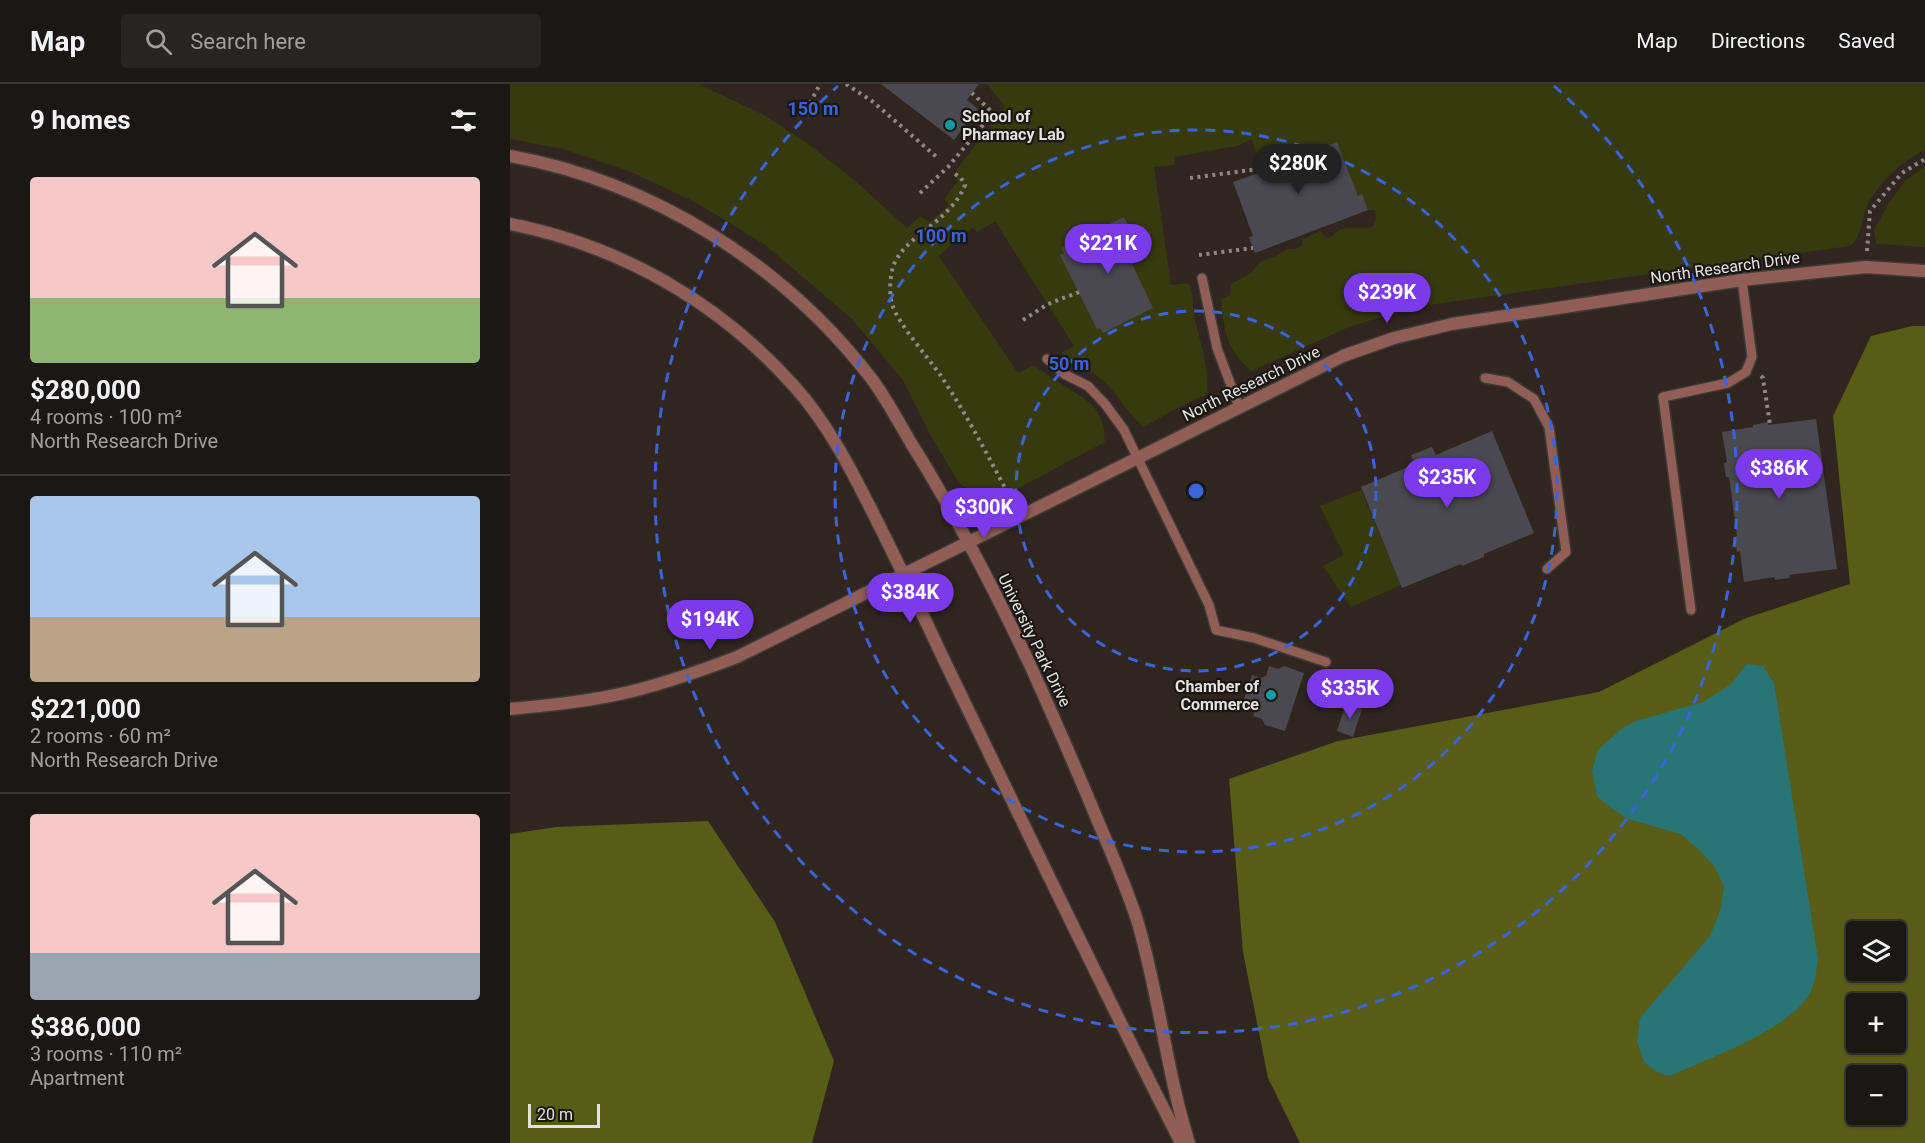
<!DOCTYPE html>
<html lang="en">
<head>
<meta charset="utf-8">
<style>
  :root { --surface:#1b1714; --page:#282422; --text:#f1f3f6; --muted:#a09fa0; --line:#393634; --accent:#7c3aed }
  body { margin:0; font-family:Roboto,sans-serif; background:var(--page); color:var(--text); height:100vh; display:flex; flex-direction:column; font-size:22px; white-space:nowrap }
  * { box-sizing:border-box; margin:0 }
  p { font-size:20px; color:var(--muted) }
  .icon { flex:none; width:33px; height:33px; fill:none; stroke:currentColor; stroke-width:2; stroke-linecap:round; stroke-linejoin:round }
  .map { position:relative; flex:1; overflow:hidden }
  .drawer { display:flex; flex-direction:column; background:var(--surface); width:510px }
  .drawer>* { flex:none }
  .tools { position:absolute; left:1336px; top:837px; display:grid; gap:12px }
  .tools a { display:grid; place-items:center; width:60px; height:60px; border-radius:6px; background:var(--surface); box-shadow:0 2px 4px #0004,0 0 0 2px var(--line); font-size:30px }
  .scale { position:absolute; left:18px; bottom:15px; width:72px; box-sizing:border-box; padding-left:6px; border:3px solid #e4e1de; border-top:0; font-size:16px; line-height:21px; white-space:nowrap; color:#e4e1de; -webkit-text-stroke:4px #1a1612; paint-order:stroke }
  .price { position:absolute; translate:-50% -51px; padding:0 14px; border-radius:21px; background:var(--accent); color:#fff; font-size:20px; line-height:39px; filter:drop-shadow(0 2px 3px #0008) }
  .price::after { content:''; position:absolute; left:50%; top:36px; width:18px; height:14px; margin-left:-9px; background:inherit; clip-path:polygon(0 0,100% 0,50% 100%) }
  .price.active { background:#222; color:#fff }
  ul { padding:0; list-style:none }
  li { display:grid; align-content:center; gap:12px; height:318px; padding:0 30px }
  li+li { border-top:2px solid var(--line) }
  li span { display:grid; place-items:center; height:186px; border-radius:6px; color:#555 }
  li>.icon { margin-inline-start:auto }
  span .icon { width:108px; height:108px; fill:#fffc; stroke-width:1 }
  li b { font-size:26px }
  h2 { display:flex; justify-content:space-between; align-items:center; height:72px; padding:0 30px; font-size:26px }
  header { display:flex; align-items:center; gap:36px; box-sizing:border-box; height:84px; padding:0 30px; background:var(--surface); border-bottom:2px solid var(--line) }
  header strong { font-size:28px }
  nav { display:flex; gap:33px; margin-inline-start:auto; font-size:21px }
  .search { width:420px; height:54px; background:var(--page); display:flex; align-items:center; gap:15px; box-sizing:border-box; padding:0 21px; border-radius:6px; color:var(--muted); font-size:22px }
  main { display:flex; flex:1; min-height:0 }
  .map>svg:first-child { display:block }
  .built { fill:#31261f; fill-rule:evenodd }
  .green { fill:#363a0e }
  .forest { fill:#575d16; fill-rule:evenodd }
  .water { fill:#297576 }
  .building { fill:#4a4950 }
  .lines { fill:none; stroke-linecap:round; stroke-linejoin:round }
  .service-casing { stroke:#3f3a36; stroke-width:12 }
  .minor-casing { stroke:#3f3a36; stroke-width:15 }
  .tertiary-casing { stroke:#3f3a36; stroke-width:15 }
  .path { stroke:#8d8986; stroke-width:4; stroke-dasharray:3 4.5; stroke-linecap:butt }
  .service { stroke:#915e57; stroke-width:9 }
  .minor { stroke:#915e57; stroke-width:12 }
  .tertiary { stroke:#915e57; stroke-width:12 }
  .ring { fill:none; stroke:#3b64d9; stroke-width:3; stroke-dasharray:10 8 }
  .culture-dot { fill:#0f9aa8; stroke:#1a1612; stroke-width:2 }
  .labels { text-anchor:middle; stroke-width:4.5; stroke-linejoin:round; paint-order:stroke }
  .poi-label { font-size:16px; font-weight:bold; fill:#e4e1de; stroke:#1a1612; text-anchor:start }
  .street-label { font-size:16px; fill:#e4e1de; stroke:#1a1612 }
  .centre { fill:#3b64d9; stroke:#1a1612; stroke-width:3 }
  .ring-label { font-size:18px; text-anchor:middle; font-weight:bold; fill:#3b64d9; stroke:#1a1612; stroke-width:4.5; stroke-linejoin:round; paint-order:stroke }
</style>
</head>
<body>
<header>
<strong>Map</strong>
<div class="search"><svg class="icon" aria-label="search" viewBox="0 0 24 24"><circle cx="10" cy="10" r="6"/><path d="M15 15l6 6"/></svg>Search here</div>
<nav><a>Map</a><a>Directions</a><a>Saved</a></nav>
</header>
<main>
<section class="drawer">
<h2>9 homes<svg class="icon" aria-label="filters" viewBox="0 0 24 24"><path d="M4 7h16M4 17h16"/><circle cx="9" cy="7" r="2"/><circle cx="15" cy="17" r="2"/></svg></h2>
<ul>
<li><span style="background:linear-gradient(#f6c9c9 65%,#8fb573 0)"><svg class="icon" aria-label="home" viewBox="0 0 24 24"><path d="M3 11l9-7 9 7M6 9v11h12V9"/></svg></span><div><b>$280,000</b><p>4 rooms · 100 m²</p><p>North Research Drive</p></div></li>
<li><span style="background:linear-gradient(#a9c7e8 65%,#b9a48a 0)"><svg class="icon" aria-label="home" viewBox="0 0 24 24"><path d="M3 11l9-7 9 7M6 9v11h12V9"/></svg></span><div><b>$221,000</b><p>2 rooms · 60 m²</p><p>North Research Drive</p></div></li>
<li><span style="background:linear-gradient(#f6c9c9 75%,#9aa5b1 0)"><svg class="icon" aria-label="home" viewBox="0 0 24 24"><path d="M3 11l9-7 9 7M6 9v11h12V9"/></svg></span><div><b>$386,000</b><p>3 rooms · 110 m²</p><p>Apartment</p></div></li>
</ul>
</section>
<div class="map">
<svg width="1415" height="1059" viewBox="0 0 1415 1059">
  <rect width="100%" height="100%" fill="#241f1b"/>
  <path class="built" d="M0,0h1415v1059h-1415zM1347,848h39v38h-39zM1347,920h39v38h-39zM1347,992h39v38h-39z"/>
  <g class="green">
    <path d="M0,0h188l64,30 45,29 46,36 54,49 13,-12 10,6 19,-17 -5,-6 13,-17 -1,-12 49,-63 -18,-23h938v66c-25,12 -47,33 -59,58 -5,13 -4,29 -16,38l-436,61 -65,20 -98,44c-25,-22 -27,-40 -30,-72l9,-4 1,-11 20,-11 9,-11 18,-7 8,-6h10l5,-3 2,-7 18,-8 4,6 5,1c16,-18 28,-5 43,-12l3,-7 -1,-9h-7l-6,-15 -4,1 -51,-42 -5,-9 -42,16 -9,-22 -14,7 -63,11 1,8 -21,2 17,118 17,-2c6,10 4,21 6,32 6,29 15,48 13,79l-34,16 -29,17c-19,-15 -28,-38 -48,-52 -12,-8 -27,-10 -35,-22l13,-7 -79,-125 -18,11 -4,-4 -19,13 -15,15 79,117 15,-8c11,7 22,15 33,22 25,15 39,23 39,55l-92,49 -35,5 -19,-13 -28,-47 -28,-56 -51,-61 -88,-75 -69,-42 -66,-31 -66,-22 -53,-10z"/>
    <polygon points="1415,83 1415,163 1366,160 1364,146 1379,119 1396,96"/>
    <polygon points="851,406 891,501 841,523 813,482 834,471 810,422"/>
  </g>
  <g class="forest">
    <path d="M1402,242h13v817h-625l-32,-65 -25,-126 -14,-173 109,-38 261,-49 147,-74 104,-34 -17,-168 38,-80zM1347,848h39v38h-39zM1347,920h39v38h-39zM1347,992h39v38h-39z"/>
    <polygon points="198,737 265,838 324,977 302,1059 0,1059 0,750 46,743"/>
  </g>
  <path class="water" d="M1237,580l16,2 11,17 44,276c-2,11 -2,22 -7,32 -17,37 -106,69 -142,85l-12,-4 -13,-10 -7,-21 3,-23 70,-82 10,-25 4,-24 -9,-20 -16,-17 -18,-16 -53,-15 -17,-11 -14,-12 -5,-25 6,-21 23,-21 15,-8 67,-19 27,-17z"/>
  <g class="building">
    <polygon points="371,0 469,0 457,16 468,25 444,56"/>
    <polygon points="827,58 848,112 852,110 858,126 745,169 739,153 743,152 723,98 754,87 750,77 792,61 797,70"/>
    <polygon points="614,133 634,174 622,180 643,224 593,249 590,244 587,245 550,171 554,169 551,164"/>
    <polygon points="1306,335 1327,485 1279,491 1280,494 1265,496 1264,493 1234,498 1230,467 1227,468 1225,453 1227,452 1219,393 1216,393 1214,379 1217,378 1212,348 1243,343 1243,341 1258,338 1258,341"/>
    <polygon points="982,347 1024,449 974,470 974,473 952,482 951,480 892,504 851,403 905,380 901,371 922,363 926,371"/>
    <polygon points="759,582 768,585 774,582 794,589 775,647 755,641 752,635 743,632 746,623 743,617 734,615 742,591 750,594 756,592"/>
    <polygon points="836,619 852,625 843,653 827,647"/>
  </g>
  <g class="lines">
    <defs>
      <g id="service">
        <polyline points="692,194 707,264 729,323"/>
        <polyline points="537,275 554,290 578,302 595,320 614,346 699,521 706,546 744,554 816,578"/>
        <polyline points="975,294 998,298 1024,315 1039,343 1056,468 1037,485"/>
        <polyline points="1181,526 1153,313 1218,299 1236,288 1242,273 1232,196"/>
      </g>
      <path id="minor" d="M0,625c41,-4 83,-8 123,-18 36,-9 70,-21 104,-34l606,-301 51,-18 58,-14 290,-44 124,-13 59,4"/>
      <g id="tertiary">
        <path d="M0,72c142,26 273,108 361,222 15,20 27,43 40,65 45,72 84,148 120,224 23,51 45,101 66,152 14,33 29,67 40,101 22,73 29,150 52,223"/>
        <path d="M0,140c111,22 209,78 284,162 36,40 60,89 84,137 23,46 45,92 67,139 78,161 155,322 236,481"/>
      </g>
    </defs>
    <use href="#service" class="service-casing"/>
    <use href="#minor" class="minor-casing"/>
    <use href="#tertiary" class="tertiary-casing"/>
    <g class="path">
      <polyline points="336,0 362,17 429,75"/>
      <polyline points="300,19 310,0"/>
      <path d="M445,90l6,4 4,7c-15,38 -61,50 -72,82 -3,10 -4,27 -1,37 6,20 36,53 49,72 24,36 44,74 64,112l3,11"/>
      <polyline points="680,94 749,85 751,88"/>
      <polyline points="410,109 438,83 483,29 462,9"/>
      <polyline points="1357,167 1360,127 1392,89 1415,75"/>
      <polyline points="689,171 743,164"/>
      <polyline points="513,236 538,220 569,208"/>
      <polyline points="1251,292 1253,294 1260,341"/>
    </g>
    <use href="#service" class="service"/>
    <use href="#minor" class="minor"/>
    <use href="#tertiary" class="tertiary"/>
  </g>
  <g class="ring">
    <circle cx="686" cy="407" r="180"/>
    <circle cx="686" cy="407" r="361"/>
    <path d="M1044 2A541 541 0 1 1 328 2"/>
  </g>
  <g class="culture-dot">
    <circle cx="440" cy="41" r="6"/>
    <circle cx="761" cy="611" r="6"/>
  </g>
  <g class="labels">
    <g class="poi-label">
      <text x="452" y="38">School of<tspan x="452" dy="18">Pharmacy Lab</tspan></text>
      <text x="749" y="608" text-anchor="end">Chamber of<tspan x="749" dy="18">Commerce</tspan></text>
    </g>
    <g class="street-label">
      <text transform="translate(1215 183) rotate(-8)" y="6">North Research Drive</text>
      <text transform="translate(741 299) rotate(-26)" y="6">North Research Drive</text>
      <text transform="translate(525 556) rotate(64)" y="6">University Park Drive</text>
    </g>
  </g>
  <circle cx="686" cy="407" r="9" class="centre"/>
  <g class="ring-label">
    <text x="303" y="31">150 m</text>
    <text x="431" y="158">100 m</text>
    <text x="559" y="286">50 m</text>
  </g>
</svg>
<div class="tools">
<a><svg class="icon" aria-label="layers" viewBox="0 0 24 24"><path d="M12 4l9 5-9 5-9-5zM3 14l9 5 9-5"/></svg></a>
<a>+</a>
<a>−</a>
</div>
<div class="scale">20 m</div>
<b class="price active" style="left:788px;top:111px">$280K</b>
<b class="price" style="left:598px;top:191px">$221K</b>
<b class="price" style="left:877px;top:240px">$239K</b>
<b class="price" style="left:1269px;top:416px">$386K</b>
<b class="price" style="left:937px;top:425px">$235K</b>
<b class="price" style="left:474px;top:455px">$300K</b>
<b class="price" style="left:400px;top:540px">$384K</b>
<b class="price" style="left:200px;top:567px">$194K</b>
<b class="price" style="left:840px;top:636px">$335K</b>
</div>
</main>
</body>
</html>
